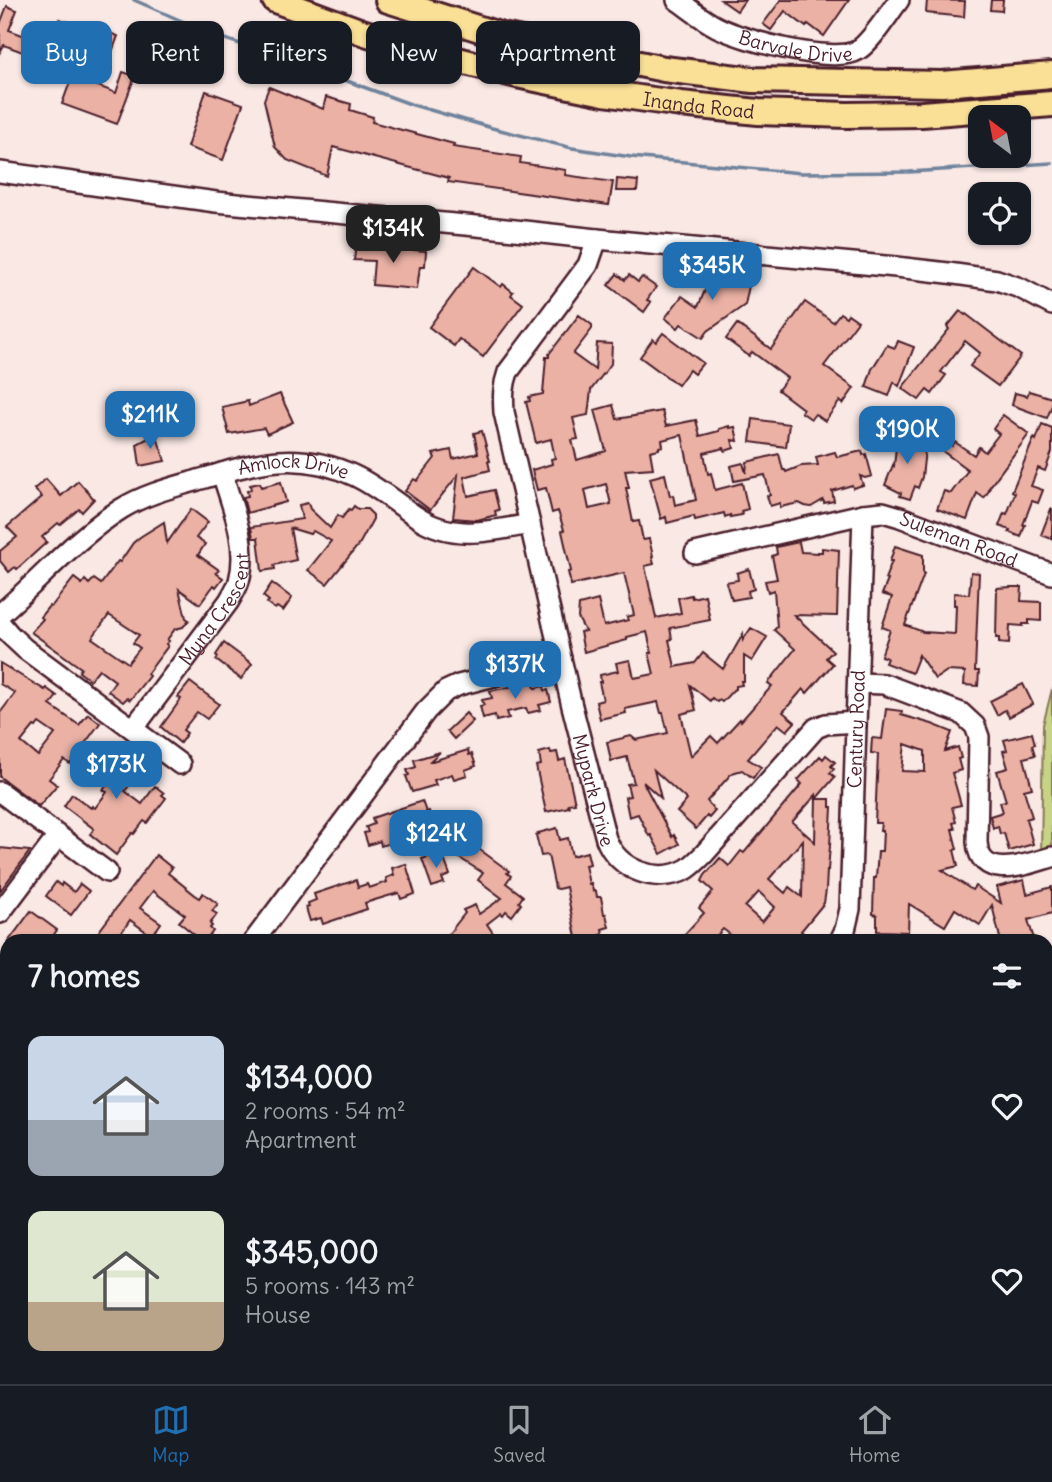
<!DOCTYPE html>
<html lang="en">
<head>
<meta charset="utf-8">
<style>
  :root { --surface:#171b24; --page:#242831; --text:#f1f3f6; --muted:#9ea1a6; --line:#363941; --accent:#1f6fb2 }
  body { margin:0; font-family:Delius,sans-serif; background:var(--page); color:var(--text); height:100vh; display:flex; flex-direction:column; font-size:26px; white-space:nowrap }
  * { box-sizing:border-box; margin:0 }
  p { font-size:23px; color:var(--muted) }
  .icon { flex:none; width:38px; height:38px; fill:none; stroke:currentColor; stroke-width:2; stroke-linecap:round; stroke-linejoin:round }
  .map { position:relative; flex:1; overflow:hidden }
  .drawer { position:absolute; left:0px; top:934px; width:1054px; height:450px; display:flex; flex-direction:column; background:var(--surface); border-radius:21px 21px 0 0; box-shadow:0 2px 5px #0004 }
  .drawer>* { flex:none }
  .guide { position:absolute; left:21px; top:21px; width:700px; height:63px; display:flex; gap:14px }
  .needle { width:46px; rotate:328deg }
  .fabs { position:absolute; left:968px; top:105px; display:grid; gap:14px }
  .fabs a { display:grid; place-items:center; width:63px; height:63px; border-radius:14px; background:var(--surface); box-shadow:0 2px 5px #0004; font-size:35px }
  .price { position:absolute; translate:-50% -60px; padding:0 16px; border-radius:14px; background:var(--accent); color:#fff; font-size:23px; line-height:46px; filter:drop-shadow(0 2px 4px #0008) }
  .price::after { content:''; position:absolute; left:50%; top:42px; width:21px; height:16px; margin-left:-10px; background:inherit; clip-path:polygon(0 0,100% 0,50% 100%) }
  .price.current { background:#222; color:#fff }
  ul { padding:0; list-style:none }
  li { display:flex; align-items:center; gap:21px; height:175px; padding:0 28px }
  li span { display:grid; place-items:center; flex:none; width:196px; height:140px; border-radius:14px; color:#555 }
  li>.icon { margin-inline-start:auto }
  span .icon { width:84px; height:84px; fill:#fffc; stroke-width:1 }
  li b { font-size:30px }
  h2 { display:flex; justify-content:space-between; align-items:center; height:84px; padding:0 28px; font-size:30px }
  .chip { padding:0 24px; border-radius:14px; background:var(--surface); box-shadow:0 2px 5px #0004; font-size:24px; line-height:63px }
  .chip.current { background:var(--accent); color:#fff }
  .dock { display:flex; justify-content:space-around; align-items:center; height:98px; border-top:2px solid var(--line); background:var(--surface); font-size:19px; color:var(--muted) }
  .dock a { display:grid; justify-items:center; gap:4px }
  .dock .current { color:var(--accent) }
  .map>svg:first-child { display:block }
  .green { fill:#c7d386; stroke:#887958; stroke-width:2 }
  .lines { fill:none; stroke-linecap:round; stroke-linejoin:round }
  .stream { stroke:#6f839c; stroke-width:3.5 }
  .building { fill:#ebb1a5; stroke:#4a1f2b; stroke-width:2; fill-rule:evenodd }
  .minor-casing { stroke:#4a1f2b; stroke-width:24 }
  .major-casing { stroke:#4a1f2b; stroke-width:30 }
  .minor { stroke:#fff; stroke-width:19 }
  .major { stroke:#fadf96; stroke-width:24 }
  .labels { text-anchor:middle; stroke-width:5; stroke-linejoin:round; paint-order:stroke }
  .street-label { font-size:19px; fill:#4a1f2b; stroke:#fff }
</style>
</head>
<body>
<div class="map">
<svg width="1052" height="1384" viewBox="0 0 1052 1384">
  <rect width="100%" height="100%" fill="#f9e8e4"/>
  <filter id="ink" filterUnits="userSpaceOnUse"><feTurbulence type="fractalNoise" baseFrequency=".0143" numOctaves="2"/><feDisplacementMap in="SourceGraphic" scale="14" xChannelSelector="R" yChannelSelector="G"/><feConvolveMatrix kernelMatrix="1 2 1 2 8 2 1 2 1" color-interpolation-filters="sRGB"/></filter>
  <g filter="url(#ink)">
    <polygon class="green" points="1052,689 1052,855 1041,858 1043,725"/>
    <g class="lines">
      <polyline class="stream" points="134,0 216,36 292,61 413,105 492,128 572,148 631,157 801,173 909,172 1052,163"/>
    </g>
    <g class="building">
      <polygon points="721,0 745,0 737,11"/>
      <polygon points="781,0 849,0 824,36 808,24 806,27 785,11 771,30 763,24"/>
      <polygon points="927,0 965,1 964,17 926,13"/>
      <polygon points="991,0 1003,0 1002,11 990,10"/>
      <polygon points="7,6 17,10 9,30 51,46 60,19 72,23 66,39 84,45 91,26 118,36 109,60 105,58 95,85 116,93 123,72 135,76 117,124 62,104 74,71 4,45 0,52 0,24"/>
      <polygon points="269,87 323,109 326,97 351,104 350,110 373,117 372,122 454,144 453,147 521,157 520,163 566,170 565,175 613,182 609,205 448,182 449,178 333,147 327,176 287,160 275,147 264,100"/>
      <polygon points="206,91 243,104 223,160 187,147"/>
      <polygon points="617,179 638,181 637,191 616,191"/>
      <polygon points="356,245 426,251 425,266 420,266 417,289 372,285 374,261 354,260"/>
      <polygon points="703,266 746,275 745,281 750,281 745,305 708,331 703,338 681,324 678,328 665,318 682,296 698,307 708,283 700,282"/>
      <polygon points="474,267 501,287 503,284 513,292 511,295 523,304 483,357 459,339 454,346 429,327"/>
      <polygon points="617,274 625,280 629,275 638,282 642,277 656,287 647,300 651,302 644,312 608,285"/>
      <polygon points="805,302 833,322 840,313 846,317 848,314 858,321 824,366 854,388 843,404 840,401 825,421 815,414 811,419 801,412 803,409 778,390 787,378 752,352 749,356 726,339 737,324 771,349"/>
      <polygon points="960,311 965,315 966,314 1021,356 998,386 970,366 980,353 965,341 941,372 946,375 932,394 927,390 919,400 902,388 949,329 947,327"/>
      <path d="M579,315l13,10v4l-19,25 22,16 2,-27 15,1 -1,20 -20,26 -3,25 -15,3 5,21 -6,1 5,20 29,-9 -11,-41 18,-5 4,14 45,-8 4,15 30,-6 4,16 19,-5v-2l10,-3v2l6,-1 3,14 -6,-1 2,8 -9,3 -1,-3 -20,5 4,21 3,-1 4,17 27,-7 6,26 -7,2 1,4 -12,2v-2l-5,2 -1,-4 -29,7 -1,-4 -27,7 -1,-6 -5,2 -11,-41 15,-4 5,22 3,-1 2,10 21,-5 -14,-65 -20,5 1,6 -4,1v2l-9,2 3,17 -28,2 4,18h-3l7,34 6,-1 4,19 6,-1 4,17 -1,1 2,7 -9,2 11,52 25,-5 -3,-15 13,-3 1,3 13,-3 5,25 -40,8 2,11 -3,1 6,27 20,-4 8,-10 20,16 20,-35v6l8,-12 16,9 -15,24 -8,-5v25h-3l1,4 -6,1v3l-3,1 -11,12 -3,-2 -2,2 -5,-4 -2,3 -20,-16 6,25 -15,4 10,42 20,-20 7,7 22,-24 1,2 31,-35 -4,-3 27,-34 -21,-19 3,-3 -3,-37 -6,2 -3,-11 12,-2 -5,-23 5,-2 -1,-7 23,-5 2,10 17,1v-1h4v-4l17,2 -2,66 -43,-1 39,36 -7,7 7,6 -26,29 -4,-4 -20,23 12,10 -8,9 -9,-7 -30,35 13,8 -8,11 -11,-8 -10,3 -25,28 8,10 -6,7 -2,-2 -11,13 -19,-17 10,-12 -33,-30 7,28 -18,-16 29,55 2,-2 5,9 -18,10 -10,-19 -2,1 -11,-22 -9,3 -4,-20 5,-1 -3,-12 7,-1 -7,-26 -16,4 -4,-19 24,-6 5,4 32,-7 -5,-20h-2l-3,-11 -33,7 1,4 -26,6 -4,-17 7,-2 -4,-18h2l-1,-7 18,-4 -2,-8 14,-3 4,18 20,-4 -5,-21h3l-5,-21 -20,5v3l-43,12 -4,-20 5,-1 -7,-13 1,-13 19,-5 6,26 24,-6 -1,-3 7,-2 -10,-42 -53,12 -3,-13 3,-1 -9,-40 2,-1 -6,-19 -6,2 -6,-25 -9,2 -5,-20 20,-6 -1,-5 4,-1 -4,-19 -15,4 -10,-41 4,-1 -1,-4 14,-3 3,-37h3v-3zM606,484l5,20 -22,5 -4,-19z"/>
      <polygon points="663,333 703,363 694,374 689,370 678,385 640,357 653,339 656,342"/>
      <polygon points="898,341 914,347 899,386 894,382 889,396 866,387 872,369 887,345 895,348"/>
      <polygon points="1029,391 1052,398 1052,405 1047,418 1012,405 1015,393 1027,396"/>
      <polygon points="280,394 293,422 267,434 264,428 229,434 222,407 248,401 249,406"/>
      <polygon points="1003,415 1029,434 989,488 990,489 984,498 977,493 967,520 937,509 944,491 951,493 968,470 937,447 943,439 952,446 955,442 974,455 979,447 985,452 999,434 993,429"/>
      <polygon points="753,419 789,424 786,447 750,442"/>
      <polygon points="1042,424 1052,428 1052,452 1045,471 1038,468 1031,486 1043,490 1038,503 1032,501 1023,525 1025,525 1021,537 1009,532 1010,530 999,526 1004,513 1007,514 1015,493 1012,491 1034,438 1036,440"/>
      <polygon points="482,431 490,461 488,461 490,470 464,477 468,496 494,490 499,510 495,511 496,515 477,520 453,518 458,475 430,510 405,491 414,479 417,481 435,458 433,454 451,450 453,459 478,453 474,433"/>
      <polygon points="156,434 165,461 140,466 137,444"/>
      <polygon points="897,437 926,441 922,477 918,488 915,486 910,499 900,496 901,493 885,485 893,465 894,466"/>
      <polygon points="862,451 863,455 866,454 872,476 865,478 860,476 863,485 853,488 852,485 832,491 834,501 824,503 823,500 811,507 805,506 799,503 780,507 780,503 770,506 767,496 770,495 765,475 734,481 731,466 743,463 746,473 747,462 779,454 783,470 785,470 786,472 801,466 818,465 816,457 835,452 837,457"/>
      <polygon points="46,479 61,496 78,481 94,499 82,512 79,509 60,525 58,523 42,537 47,542 17,569 15,567 9,572 0,561 0,551 17,537 7,527 42,497 34,489"/>
      <polygon points="281,482 286,502 247,513 243,497 248,496 247,491 251,490 250,485 260,483 261,487"/>
      <polygon points="308,503 310,509 330,528 338,515 342,518 349,509 351,510 354,506 358,509 367,509 373,515 373,519 360,543 327,584 308,570 331,541 313,531 310,534 290,528 296,560 274,565 275,569 262,571 258,538 253,538 251,527 302,519 299,505"/>
      <path d="M191,509l17,13 -12,16 9,6 -7,11 21,15 -3,3 7,5 -7,9 -2,-2 -14,19 -21,-15 7,29 3,2 -6,7 -8,2 -8,11 2,1 -3,3 2,2 -21,28 2,2 -19,24 -3,-2 -4,4 -15,-11 7,-10 -16,-12 -9,11 -11,-8 2,-4 -50,-36 12,-13 -3,-2 9,-11 2,1 23,-29 8,6 3,-4 4,4 5,-5 7,5 17,-23 2,1 13,-19 7,-6 24,-15 3,21zM109,615l30,20 -6,8 7,5 -12,15 -36,-25z"/>
      <polygon points="1051,509 1052,509 1052,539 1041,535"/>
      <polygon points="895,546 923,555 923,574 924,574 905,625 923,632 955,634 956,605 954,605 954,593 969,594 971,572 979,573 975,671 979,671 978,686 964,685 965,672 947,671 935,679 919,655 912,673 885,663 887,658 881,656 890,630 882,627 892,597 882,594 888,580 885,579 892,561 890,561"/>
      <polygon points="749,569 754,589 748,591 749,597 732,600 731,596 730,596 726,582 738,580 737,573"/>
      <polygon points="272,583 292,598 283,611 277,607 275,609 267,603 269,601 263,596"/>
      <polygon points="1011,587 1022,587 1021,601 1041,602 1041,621 1029,620 1029,624 1023,624 1023,626 1010,625 1009,644 999,643 999,638 996,638 997,588"/>
      <polygon points="224,643 252,664 241,679 216,660 218,657 216,655"/>
      <path d="M0,663l45,27 1,-2 11,8 -7,9 29,20 9,-11 12,9 -30,41 -6,-4 -15,19 8,6 -18,21 -39,-29v-64l15,-20 -15,-9zM39,723l16,11 -17,22 -17,-14 13,-16 2,1z"/>
      <polygon points="190,682 219,704 207,719 197,712 183,730 187,733 180,743 161,727 181,699 178,697"/>
      <polygon points="533,682 535,688 544,686 545,691 548,690 551,702 539,705 541,710 528,713 526,708 507,712 509,718 496,721 495,715 483,718 480,706 484,705 482,700 492,698 490,691"/>
      <polygon points="1023,684 1033,704 1009,717 1005,710 997,715 990,701"/>
      <path d="M886,709l16,2 -1,4 31,9 20,8 -7,19 13,-4 3,11 -3,1 3,11 -9,3 9,32 -9,2 4,15 -3,1 2,6h-3l5,20 -3,1 4,16 -16,4 30,20 3,-4 26,17 -4,-16 27,-7 3,14 25,-7v26l-24,7 6,19 -6,3h-27l-9,-37 -12,20 -25,-16 -10,17 -36,-22 -1,28 -31,-1v-16l-4,-1 1,-36h2l2,-27h4l1,-20h-3l1,-8h-6l3,-69 -7,-1 1,-15 10,1zM905,744l20,7v21l-23,-1z"/>
      <polygon points="466,713 473,721 454,739 447,731"/>
      <polygon points="1032,733 1035,744 1032,745 1035,755 1024,758 1032,788 1024,790 1032,817 1026,819 1033,844 1009,851 1004,833 1000,834 998,826 993,828 990,816 1003,812 1000,802 1006,801 997,771 1008,768 1003,751 1007,750 1004,740"/>
      <polygon points="109,743 136,763 149,760 125,791 142,804 155,786 164,793 162,795 166,798 147,823 144,821 134,834 132,833 116,855 90,834 94,829 64,806 72,794 91,808 92,806 95,808 107,792 103,790 107,785 88,771"/>
      <polygon points="468,750 469,755 472,754 476,766 465,770 467,775 454,779 452,774 434,780 436,785 412,792 406,776 409,775 407,770 416,767 414,760 440,752 429,762"/>
      <polygon points="550,750 551,753 557,752 559,761 565,759 575,803 568,804 569,807 546,812 536,766 541,765 539,753"/>
      <path d="M826,755l9,7 -4,4 3,3 -4,4 5,4 -19,22h14v8h2l-2,39 -2,24h-1l-1,20 -2,13 -23,28 2,2 -8,9h-55l-17,-13 -12,13h-22l-6,-6 21,-23 -5,-5 14,-17 -11,-10 3,-6 15,-17 9,8 12,-15 3,2 58,-69 -4,-4 22,-24 3,3zM816,795v4l-1,43 -23,-20zM803,840l-1,57 -13,-10 -4,6 -16,-14zM759,892l16,15 -13,15 -17,-15z"/>
      <polygon points="422,801 426,812 429,811 433,824 422,827 423,832 414,835 412,831 410,831 392,837 393,842 381,846 380,841 368,845 364,833 368,832 366,827 374,824 372,818"/>
      <polygon points="557,828 560,840 568,838 572,856 587,852 590,864 585,865 589,884 591,883 593,891 596,891 597,897 601,897 604,914 606,914 609,927 602,929 603,934 600,935 601,942 577,942 566,887 558,889 555,888 548,855 541,856 536,835 539,834 538,833"/>
      <polygon points="468,841 509,871 507,873 511,876 506,883 523,896 519,902 521,904 512,916 506,911 503,915 501,913 487,924 499,942 455,942 447,936 465,913 463,910 475,905 479,914 502,898 478,880 483,873 458,857"/>
      <polygon points="0,848 30,851 0,891"/>
      <polygon points="156,855 172,868 168,873 199,898 203,893 218,904 212,911 217,914 210,924 212,926 210,928 213,931 205,942 203,942 179,922 185,915 153,891 140,908 161,923 152,936 130,920 115,942 91,942"/>
      <polygon points="434,855 436,861 444,859 450,875 442,878 444,883 432,887 422,859"/>
      <polygon points="406,864 415,894 401,899 399,893 388,896 365,903 367,909 323,924 321,918 310,921 306,908 309,907 308,903 316,900 314,894 356,880 358,887 367,884 369,888 387,882 386,878 394,875 392,868"/>
      <polygon points="56,882 61,886 62,883 74,892 80,884 89,891 71,915 46,896"/>
      <polygon points="31,911 57,930 49,942 8,942"/>
    </g>
    <g class="lines">
      <defs>
        <g id="minor">
          <path id="s1" d="M677,0c13,9 26,20 40,27 25,13 117,38 141,23 13,-8 31,-37 41,-50"/>
          <polyline points="0,172 216,202 487,227 597,239 896,267 948,273 997,280 1020,288 1052,305"/>
          <path id="s2" d="M597,239l-9,26 -80,107c-5,14 -5,25 -4,40l68,294 34,133c12,31 51,46 81,30 6,-4 12,-10 17,-15l112,-126 10,-4 30,-2"/>
          <path id="s3" d="M695,553l168,-39 20,-2 17,5 152,57"/>
          <path id="s4" d="M0,614c40,-34 76,-77 121,-105 22,-14 49,-21 74,-28 59,-18 101,-33 160,-5 23,11 41,27 62,41 35,24 75,14 113,7"/>
          <polyline points="0,623 10,635 25,649 180,764"/>
          <path d="M858,683l26,1 77,29 14,13 4,11 -2,105c3,41 50,22 75,15"/>
          <path id="s5" d="M133,729l96,-128c3,-6 8,-13 10,-20 10,-36 -7,-75 -17,-108"/>
          <polyline points="0,792 107,872"/>
          <polyline points="0,913 58,836"/>
          <polyline points="253,942 426,711 446,691 459,685 561,659"/>
          <path id="s6" d="M839,942l6,-12 5,-21 13,-395"/>
          <polyline points="1046,992 1052,991"/>
          <polyline points="1046,1089 1052,1092"/>
          <polyline points="0,1201 7,1193"/>
          <polyline points="0,1281 7,1284"/>
          <polyline points="1046,1286 1052,1289"/>
          <polyline points="204,1377 205,1384"/>
          <polyline points="664,1384 671,1377"/>
        </g>
        <g id="major">
          <path id="s7" d="M275,0l87,32 64,20 91,23 87,18 77,11 77,8 89,3 75,-1 130,-10"/>
          <polyline points="388,0 502,36 664,69 753,80 942,84 1052,75"/>
        </g>
      </defs>
      <use href="#minor" class="minor-casing"/>
      <use href="#major" class="major-casing"/>
      <use href="#minor" class="minor"/>
      <use href="#major" class="major"/>
    </g>
  </g>
  <g class="labels">
    <g class="street-label">
      <text dy="7" stroke="none"><textPath href="#s1" startOffset="130">Barvale Drive</textPath></text>
      <text dy="7" stroke="none"><textPath href="#s7" startOffset="438">Inanda Road</textPath></text>
      <text dy="7" stroke="none"><textPath href="#s4" startOffset="341">Amlock Drive</textPath></text>
      <text dy="7" stroke="none"><textPath href="#s3" startOffset="273">Suleman Road</textPath></text>
      <text dy="7" stroke="none"><textPath href="#s5" startOffset="147">Myna Crescent</textPath></text>
      <text dy="7" stroke="none"><textPath href="#s6" startOffset="215">Century Road</textPath></text>
      <text dy="7" stroke="none"><textPath href="#s2" startOffset="590">Mypark Drive</textPath></text>
    </g>
  </g>
</svg>
<div class="fabs">
<a><svg class="needle" viewBox="-14 -14 28 28"><path d="M0-13l5 13h-10z" fill="#e53935"/><path d="M0 13l5-13h-10z" fill="#9ea1a6"/></svg></a>
<a><svg class="icon" aria-label="locate" viewBox="0 0 24 24"><circle cx="12" cy="12" r="6"/><path d="M12 2v4M12 18v4M2 12h4M18 12h4"/></svg></a>
</div>
<b class="price current" style="left:393px;top:265px">$134K</b>
<b class="price" style="left:712px;top:302px">$345K</b>
<b class="price" style="left:150px;top:451px">$211K</b>
<b class="price" style="left:907px;top:466px">$190K</b>
<b class="price" style="left:515px;top:701px">$137K</b>
<b class="price" style="left:116px;top:801px">$173K</b>
<b class="price" style="left:436px;top:870px">$124K</b>
<div class="guide">
<a class="chip current">Buy</a>
<a class="chip">Rent</a>
<a class="chip">Filters</a>
<a class="chip">New</a>
<a class="chip">Apartment</a>
</div>
<section class="drawer">
<h2>7 homes<svg class="icon" aria-label="filters" viewBox="0 0 24 24"><path d="M4 7h16M4 17h16"/><circle cx="9" cy="7" r="2"/><circle cx="15" cy="17" r="2"/></svg></h2>
<ul>
<li><span style="background:linear-gradient(#c9d6e8 60%,#9aa5b1 0)"><svg class="icon" aria-label="home" viewBox="0 0 24 24"><path d="M3 11l9-7 9 7M6 9v11h12V9"/></svg></span><div><b>$134,000</b><p>2 rooms · 54 m²</p><p>Apartment</p></div><svg class="icon" aria-label="heart" viewBox="0 0 24 24"><path d="M12 20l-8-8c-3-5 5-10 8-4 3-6 11-1 8 4z"/></svg></li>
<li><span style="background:linear-gradient(#dfe7d0 65%,#b9a48a 0)"><svg class="icon" aria-label="home" viewBox="0 0 24 24"><path d="M3 11l9-7 9 7M6 9v11h12V9"/></svg></span><div><b>$345,000</b><p>5 rooms · 143 m²</p><p>House</p></div><svg class="icon" aria-label="heart" viewBox="0 0 24 24"><path d="M12 20l-8-8c-3-5 5-10 8-4 3-6 11-1 8 4z"/></svg></li>
</ul>
</section>
</div>
<nav class="dock">
<a class="current"><svg class="icon" aria-label="map" viewBox="0 0 24 24"><path d="M3 6l6-2 6 2 6-2v14l-6 2-6-2-6 2zM9 4v14M15 6v14"/></svg>Map</a>
<a><svg class="icon" aria-label="saved" viewBox="0 0 24 24"><path d="M7 4h10v16l-5-4-5 4z"/></svg>Saved</a>
<a><svg class="icon" aria-label="home" viewBox="0 0 24 24"><path d="M3 11l9-7 9 7M6 9v11h12V9"/></svg>Home</a>
</nav>
</body>
</html>
